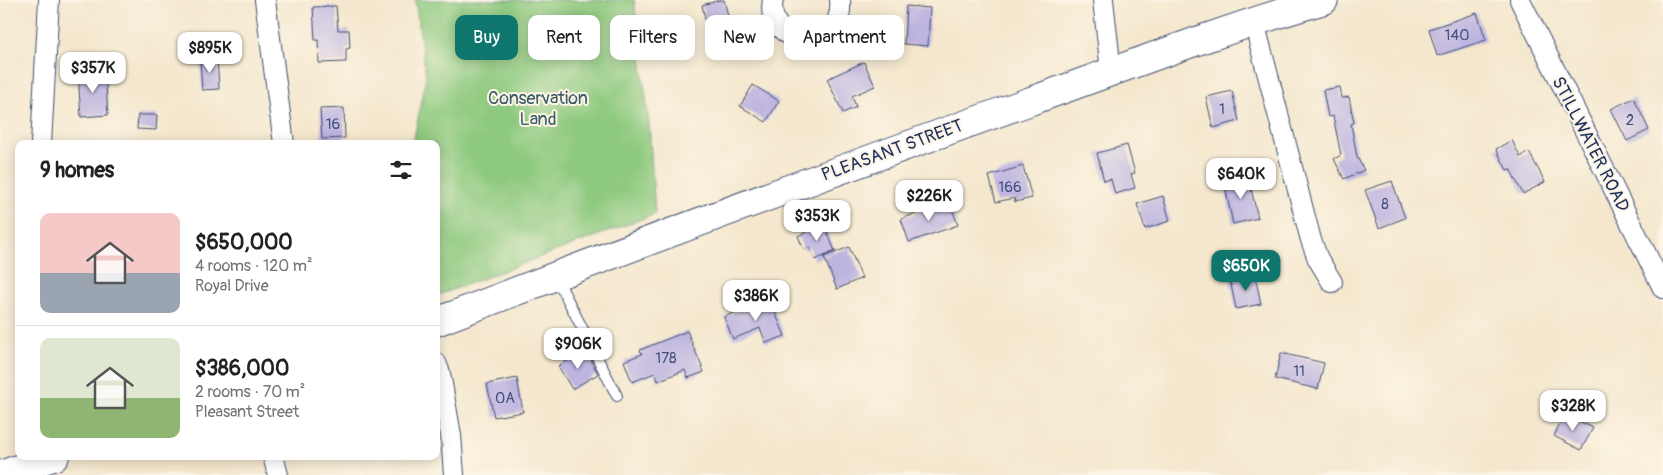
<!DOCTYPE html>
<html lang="en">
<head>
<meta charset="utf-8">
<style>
  :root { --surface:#fff; --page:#f6f6f6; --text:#222; --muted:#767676; --line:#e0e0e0; --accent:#0f766e }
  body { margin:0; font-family:Pangolin,sans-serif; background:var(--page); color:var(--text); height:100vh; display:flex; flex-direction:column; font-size:19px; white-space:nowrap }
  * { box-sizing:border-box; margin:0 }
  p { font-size:16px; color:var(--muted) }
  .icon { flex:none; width:28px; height:28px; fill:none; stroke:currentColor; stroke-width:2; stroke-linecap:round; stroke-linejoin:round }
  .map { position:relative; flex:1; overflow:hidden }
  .drawer { position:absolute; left:15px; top:140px; width:425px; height:320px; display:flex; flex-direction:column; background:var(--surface); border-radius:10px; box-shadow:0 2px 12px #0003 }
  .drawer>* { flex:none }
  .hud { position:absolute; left:455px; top:15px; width:475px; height:45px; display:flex; gap:10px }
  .price { position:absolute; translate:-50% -42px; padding:0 11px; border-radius:10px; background:#fff; color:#222; font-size:16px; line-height:32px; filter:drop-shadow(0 1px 2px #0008) }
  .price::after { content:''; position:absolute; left:50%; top:30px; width:15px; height:11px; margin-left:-8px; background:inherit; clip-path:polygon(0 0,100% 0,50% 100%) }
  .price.on { background:var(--accent); color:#fff }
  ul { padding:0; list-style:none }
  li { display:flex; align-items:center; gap:15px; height:125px; padding:0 25px }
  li+li { border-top:1px solid var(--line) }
  li span { display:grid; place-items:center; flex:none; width:140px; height:100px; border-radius:10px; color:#555 }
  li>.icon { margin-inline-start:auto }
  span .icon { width:60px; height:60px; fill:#fffc; stroke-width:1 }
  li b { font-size:21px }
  h2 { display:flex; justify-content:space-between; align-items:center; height:60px; padding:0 25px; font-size:21px }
  .chip { padding:0 18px; border-radius:10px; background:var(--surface); box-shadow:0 2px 12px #0003; font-size:18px; line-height:45px }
  .chip.on { background:var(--accent); color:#fff }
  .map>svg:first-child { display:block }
  .green { fill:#8dc97e; stroke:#547c6e }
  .building { fill:#bdb4e0 }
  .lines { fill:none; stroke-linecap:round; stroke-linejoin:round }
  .lane-casing { stroke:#3c4b6f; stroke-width:12 }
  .street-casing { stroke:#3c4b6f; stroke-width:22 }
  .primary-casing { stroke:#3c4b6f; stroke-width:30 }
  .lane { stroke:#fff; stroke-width:10 }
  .street { stroke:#fff; stroke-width:20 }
  .primary { stroke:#fff; stroke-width:28 }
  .labels { text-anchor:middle; stroke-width:4; stroke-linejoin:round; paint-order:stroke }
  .number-label { font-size:15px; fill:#44507e }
  .park-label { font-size:18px; fill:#3d5d68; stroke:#fcf5e5 }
  .street-label { font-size:18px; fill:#1b2f5e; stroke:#fcf5e5 }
</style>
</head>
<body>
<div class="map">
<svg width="1663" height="475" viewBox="0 0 1663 475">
  <rect width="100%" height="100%" fill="#fcf5e5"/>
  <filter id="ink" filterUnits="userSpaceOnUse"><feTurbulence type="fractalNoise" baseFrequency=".02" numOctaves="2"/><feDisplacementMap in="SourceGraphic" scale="10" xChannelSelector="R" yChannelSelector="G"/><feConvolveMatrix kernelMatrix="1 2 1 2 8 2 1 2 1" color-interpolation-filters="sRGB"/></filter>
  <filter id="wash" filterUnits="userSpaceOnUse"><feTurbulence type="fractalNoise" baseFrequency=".0096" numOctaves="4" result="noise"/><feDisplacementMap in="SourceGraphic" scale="20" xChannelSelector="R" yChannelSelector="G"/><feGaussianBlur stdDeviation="1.12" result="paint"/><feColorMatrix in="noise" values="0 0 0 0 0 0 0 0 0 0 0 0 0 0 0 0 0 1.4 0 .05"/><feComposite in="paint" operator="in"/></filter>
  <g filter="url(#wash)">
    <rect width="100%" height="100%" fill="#f4e7cd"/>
    <polygon class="green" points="415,0 634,0 649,124 655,214 436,296 436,144 413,144 426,76"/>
    <g id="blocks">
      <g class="building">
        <polygon points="720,0 724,0 732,32 709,37 702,5"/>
        <polygon points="336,6 338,30 349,30 350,48 346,49 346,62 319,63 318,40 315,40 313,7"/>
        <polygon points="906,6 930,8 928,46 904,44"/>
        <polygon points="1477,13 1486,40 1437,56 1429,29"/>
        <polygon points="217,57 219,89 202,90 200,59"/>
        <polygon points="864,62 875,86 852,96 856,107 843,113 827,79"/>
        <polygon points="105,71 108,115 81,117 78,73"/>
        <polygon points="753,85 779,101 766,122 740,106"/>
        <polygon points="1340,87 1342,98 1349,97 1354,123 1351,124 1357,157 1364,170 1344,179 1334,159 1341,155 1333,116 1328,117 1323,90"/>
        <polygon points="1232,91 1239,121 1213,128 1206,97"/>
        <polygon points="1634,98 1649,130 1627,141 1611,109"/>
        <polygon points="344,108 345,138 322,139 320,109"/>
        <polygon points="138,115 157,115 156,130 137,129"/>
        <polygon points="1512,140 1520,157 1529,152 1545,182 1523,194 1510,169 1507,170 1496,149"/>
        <polygon points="1127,145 1135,173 1131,174 1135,188 1115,194 1111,179 1104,181 1097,153"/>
        <polygon points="1023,166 1032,198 1015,202 1014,198 996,202 989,176"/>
        <polygon points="1248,176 1258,218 1233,224 1224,182"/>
        <polygon points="1392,181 1405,218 1379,228 1365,190"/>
        <polygon points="1163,196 1170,221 1145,229 1137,204"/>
        <polygon points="949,201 958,225 909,242 901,219"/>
        <polygon points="824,224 835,251 815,260 809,247 804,250 798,236"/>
        <polygon points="849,247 862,278 837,289 824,257"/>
        <polygon points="1255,275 1261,304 1236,309 1230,280"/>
        <polygon points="769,298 785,336 766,343 760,328 733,339 724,317"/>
        <polygon points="687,331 704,372 688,378 685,370 658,381 655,373 632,382 624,361 642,354 640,350"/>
        <polygon points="586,350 598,374 572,389 558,366"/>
        <polygon points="1281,353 1324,363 1318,389 1275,379"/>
        <polygon points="517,378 523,412 494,417 487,384"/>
        <polygon points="1565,414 1593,428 1581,450 1554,436"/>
      </g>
    </g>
  </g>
  <g filter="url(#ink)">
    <use href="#blocks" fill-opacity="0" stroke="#3c4b6f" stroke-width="1"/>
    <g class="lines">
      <defs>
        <polyline id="lane" points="556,277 617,396"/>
        <g id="street">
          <polyline points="265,0 284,144"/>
          <path d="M773,0c-10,47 72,56 67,0"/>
          <polyline points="1103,0 1111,71"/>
          <polyline points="1520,0 1663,288"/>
          <polyline points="1254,22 1311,240 1318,259 1332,282"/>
          <polyline points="41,144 49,0"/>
          <polyline points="436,363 440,373 451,435 454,475"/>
          <polyline points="273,456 278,475"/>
        </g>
        <g id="primary">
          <path d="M436,322c196,-76 394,-149 592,-220 98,-35 196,-73 296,-102"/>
          <polyline points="1,475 55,456"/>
        </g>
      </defs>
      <use href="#lane" class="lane-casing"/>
      <use href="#street" class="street-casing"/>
      <use href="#primary" class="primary-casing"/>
      <use href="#lane" class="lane"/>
      <use href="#street" class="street"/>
      <use href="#primary" class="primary"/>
    </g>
  </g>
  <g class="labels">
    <g class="number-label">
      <text x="1457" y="40">140</text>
      <text x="1222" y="114">1</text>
      <text x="1630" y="125">2</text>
      <text x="333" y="129">16</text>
      <text x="1010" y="192">166</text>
      <text x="1385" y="209">8</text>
      <text x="666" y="363">178</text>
      <text x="1299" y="376">11</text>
      <text x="505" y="403">0A</text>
    </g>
    <g class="park-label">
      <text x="538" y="104">Conservation<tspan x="538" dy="21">Land</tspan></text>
    </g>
    <g class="street-label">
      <text transform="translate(1591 144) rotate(63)" y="6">STILLWATER ROAD</text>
      <text transform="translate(892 150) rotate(-20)" y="6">PLEASANT STREET</text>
    </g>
  </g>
</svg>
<b class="price" style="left:210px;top:74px">$895K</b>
<b class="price" style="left:93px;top:94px">$357K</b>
<b class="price" style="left:1241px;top:200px">$640K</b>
<b class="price" style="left:929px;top:222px">$226K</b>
<b class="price" style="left:817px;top:242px">$353K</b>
<b class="price on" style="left:1246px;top:292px">$650K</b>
<b class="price" style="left:756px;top:322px">$386K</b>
<b class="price" style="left:578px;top:370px">$906K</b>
<b class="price" style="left:1573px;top:432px">$328K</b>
<div class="hud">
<a class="chip on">Buy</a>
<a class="chip">Rent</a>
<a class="chip">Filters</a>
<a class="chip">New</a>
<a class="chip">Apartment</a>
</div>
<section class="drawer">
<h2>9 homes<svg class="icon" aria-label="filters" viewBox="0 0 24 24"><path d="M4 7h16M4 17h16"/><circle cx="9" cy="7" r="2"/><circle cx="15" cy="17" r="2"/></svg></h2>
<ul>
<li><span style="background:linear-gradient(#f6c9c9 60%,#9aa5b1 0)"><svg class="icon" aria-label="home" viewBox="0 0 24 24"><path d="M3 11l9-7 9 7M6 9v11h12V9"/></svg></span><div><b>$650,000</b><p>4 rooms · 120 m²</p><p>Royal Drive</p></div></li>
<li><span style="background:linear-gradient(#dfe7d0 60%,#8fb573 0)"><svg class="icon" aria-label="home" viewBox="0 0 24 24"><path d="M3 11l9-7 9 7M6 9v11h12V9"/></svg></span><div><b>$386,000</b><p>2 rooms · 70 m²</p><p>Pleasant Street</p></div></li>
</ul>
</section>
</div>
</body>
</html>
